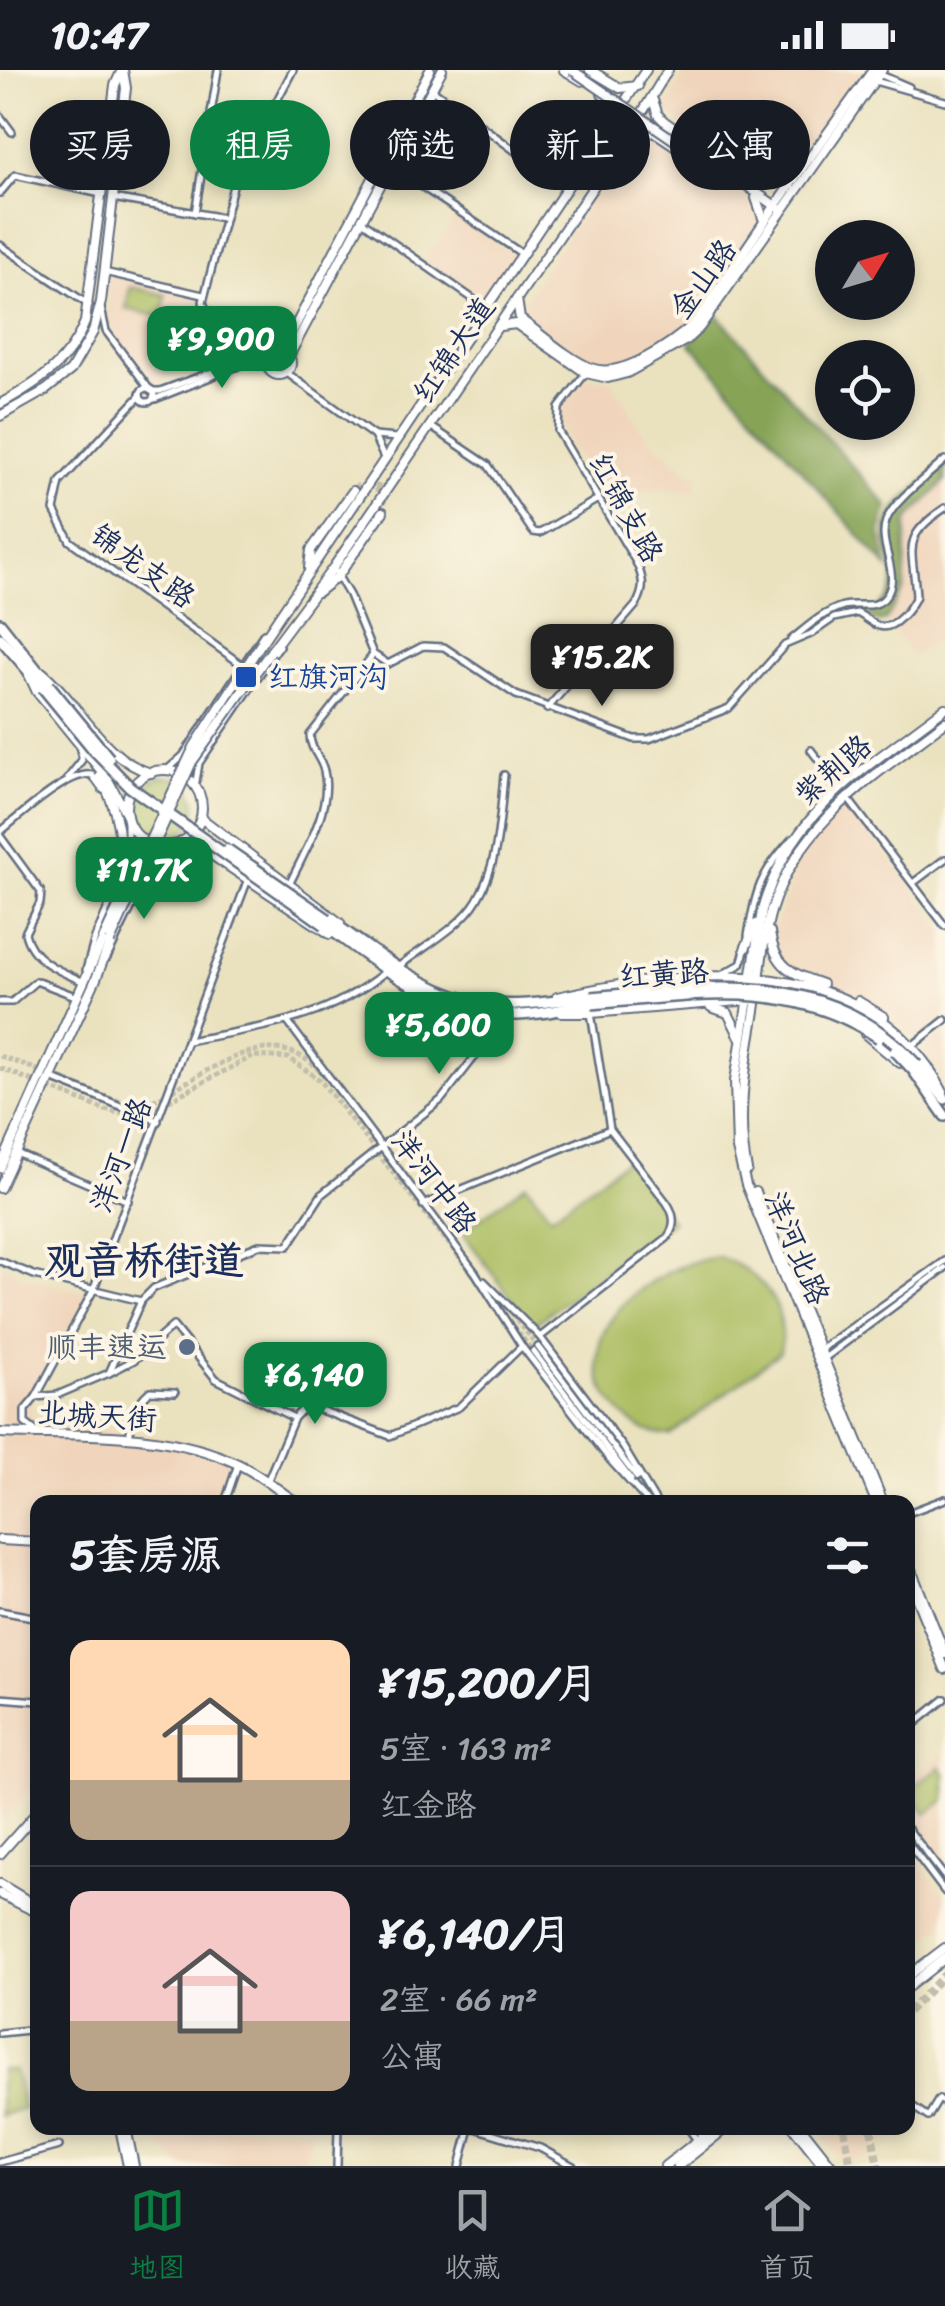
<!DOCTYPE html>
<html lang="zh">
<head>
<meta charset="utf-8">
<style>
  :root { --surface:#171b24; --page:#20242c; --text:#f1f3f6; --muted:#9ea1a6; --line:#363941; --accent:#0b8043 }
  body { margin:0; font-family:Sriracha,"LXGW WenKai TC",sans-serif; background:var(--page); color:var(--text); height:100vh; display:flex; flex-direction:column; font-size:38px; white-space:nowrap }
  * { box-sizing:border-box; margin:0 }
  p { font-size:32px; color:var(--muted) }
  .icon { flex:none; width:55px; height:55px; fill:none; stroke:currentColor; stroke-width:2; stroke-linecap:round; stroke-linejoin:round }
  .map { position:relative; flex:1; overflow:hidden }
  .sheet { position:absolute; left:30px; top:1425px; width:885px; height:640px; display:flex; flex-direction:column; background:var(--surface); border-radius:20px; box-shadow:0 5px 15px #0003 }
  .sheet>* { flex:none }
  .top-card { position:absolute; left:30px; top:30px; width:885px; height:90px; display:flex; gap:20px }
  .needle { width:65px; rotate:52deg }
  .buttons { position:absolute; left:815px; top:150px; display:grid; gap:20px }
  .buttons a { display:grid; place-items:center; width:100px; height:100px; border-radius:50%; background:var(--surface); box-shadow:0 5px 15px #0003; font-size:50px }
  .price { position:absolute; translate:-50% -85px; padding:0 22px; border-radius:20px; background:var(--accent); color:#fff; font-size:32px; line-height:65px; filter:drop-shadow(0 2px 5px #0008) }
  .price::after { content:''; position:absolute; left:50%; top:60px; width:30px; height:22px; margin-left:-15px; background:inherit; clip-path:polygon(0 0,100% 0,50% 100%) }
  .price.selected { background:#222; color:#fff }
  ul { padding:0; list-style:none }
  li { display:flex; align-items:center; gap:30px; height:250px; padding:0 40px }
  li+li { border-top:2px solid var(--line) }
  li span { display:grid; place-items:center; flex:none; width:280px; height:200px; border-radius:20px; color:#555 }
  li>.icon { margin-inline-start:auto }
  span .icon { width:120px; height:120px; fill:#fffc; stroke-width:1 }
  li b { font-size:42px }
  h2 { display:flex; justify-content:space-between; align-items:center; height:120px; padding:0 40px; font-size:42px }
  .tag { padding:0 35px; border-radius:45px; background:var(--surface); box-shadow:0 5px 15px #0003; font-size:35px; line-height:90px }
  .tag.selected { background:var(--accent); color:#fff }
  .status { display:flex; justify-content:space-between; align-items:center; height:70px; padding:0 50px; background:var(--surface); direction:ltr }
  .status svg { height:28px; fill:currentColor }
  .menu { display:flex; justify-content:space-around; align-items:center; height:140px; border-top:2px solid var(--line); background:var(--surface); font-size:28px; color:var(--muted) }
  .menu a { display:grid; justify-items:center; gap:5px }
  .menu .selected { color:var(--accent) }
  .map>svg:first-child { display:block }
  .built { fill:#f0d5bc }
  .green { fill:#aabc5f; stroke:#62765e; stroke-width:2.5 }
  .forest { fill:#87a456; stroke:#516a5a; stroke-width:2.5 }
  .lines { fill:none; stroke-linecap:round; stroke-linejoin:round }
  .minor-tunnel { stroke:#c1beac; stroke-width:5; stroke-dasharray:5 2.5; stroke-linecap:butt }
  .major-tunnel { stroke:#c1beac; stroke-width:8; stroke-dasharray:8 4; stroke-linecap:butt }
  .minor-casing { stroke:#636e80; stroke-width:10 }
  .major-casing { stroke:#636e80; stroke-width:12 }
  .highway-casing { stroke:#636e80; stroke-width:14 }
  .minor { stroke:#fff; stroke-width:5 }
  .major { stroke:#fff; stroke-width:8 }
  .highway { stroke:#fff; stroke-width:9 }
  .major-bridge-casing { stroke:#636e80; stroke-width:12; stroke-linecap:butt }
  .highway-bridge-casing { stroke:#636e80; stroke-width:14; stroke-linecap:butt }
  .major-bridge { stroke:#fff; stroke-width:8 }
  .highway-bridge { stroke:#fff; stroke-width:9 }
  .transit-dot { fill:#1a4fb4; stroke:#fcf5e5; stroke-width:4 }
  .service-dot { fill:#5c6f8a; stroke:#fcf5e5; stroke-width:4 }
  .labels { text-anchor:middle; stroke-width:8; stroke-linejoin:round; paint-order:stroke }
  .street-label { font-size:30px; fill:#1b2f5e; stroke:#fcf5e5 }
  .transit-label { font-size:30px; fill:#164399; stroke:#fcf5e5; text-anchor:start }
  .service-label { font-size:30px; fill:#4e5e75; stroke:#fcf5e5; text-anchor:end }
  .district-label { font-size:40px; font-weight:bold; fill:#1b2f5e; stroke:#fcf5e5 }
</style>
</head>
<body>
<div class="status"><b>10:47</b><svg viewBox="0 0 49 12"><path d="M0 12V9h3v3zM5 12V6h3v6zM10 12V3h3v9zM15 12V0h3v12zM26 1h20v11H26zM47 4h2v5h-2z"/></svg></div>
<div class="map">
<svg width="945" height="2096" viewBox="0 0 945 2096">
  <rect width="100%" height="100%" fill="#fcf5e5"/>
  <filter id="ink" filterUnits="userSpaceOnUse"><feTurbulence type="fractalNoise" baseFrequency=".01" numOctaves="2"/><feDisplacementMap in="SourceGraphic" scale="20" xChannelSelector="R" yChannelSelector="G"/><feConvolveMatrix kernelMatrix="1 2 1 2 8 2 1 2 1" color-interpolation-filters="sRGB"/></filter>
  <filter id="wash" filterUnits="userSpaceOnUse"><feTurbulence type="fractalNoise" baseFrequency=".0048" numOctaves="4" result="noise"/><feDisplacementMap in="SourceGraphic" scale="40" xChannelSelector="R" yChannelSelector="G"/><feGaussianBlur stdDeviation="2.25" result="paint"/><feColorMatrix in="noise" values="0 0 0 0 0 0 0 0 0 0 0 0 0 0 0 0 0 1.4 0 .05"/><feComposite in="paint" operator="in"/></filter>
  <g filter="url(#wash)">
    <rect width="100%" height="100%" fill="#eae2bf"/>
    <g class="built">
      <polygon points="686,0 863,0 779,119 769,121 733,97 713,75 668,43 666,35"/>
      <polygon points="646,63 654,65 753,132 761,151 692,251 681,261 624,294 609,299 592,295 524,247 522,233 635,66"/>
      <polygon points="457,144 517,186 484,232 424,193"/>
      <polygon points="112,206 202,228 202,238 211,251 160,316 148,312 107,252 107,209"/>
      <polygon points="591,307 611,310 641,359 657,377 683,398 699,405 694,421 661,417 642,421 607,438 566,369 560,348 563,338 586,308"/>
      <polygon points="945,411 945,562 913,586 886,550 900,528 907,451"/>
      <polygon points="845,737 851,738 945,863 945,947 919,968 913,967 868,932 788,896 774,872 774,861 794,800 809,776"/>
      <polygon points="945,958 945,1016 924,983 926,973"/>
      <polygon points="0,1196 23,1207 84,1222 87,1227 32,1322 31,1339 34,1350 40,1353 177,1369 236,1387 221,1432 38,1432 37,1712 0,1754"/>
      <polygon points="945,1682 945,1804 908,1755 908,1711"/>
      <polygon points="908,1777 945,1826 945,1855 908,1882"/>
      <polygon points="162,2058 317,2058 311,2062 304,2096 182,2096 161,2076 157,2062"/>
      <polygon points="816,2058 905,2058 909,2062 881,2072 867,2085 843,2092"/>
    </g>
    <g class="green">
      <polygon points="130,217 166,225 162,247 126,239"/>
      <circle cx="166" cy="737" r="30"/>
      <polygon points="626,1090 672,1151 532,1256 462,1162 526,1114 551,1146"/>
      <path d="M719,1187c42,16 70,47 61,95l-110,83c-21,0 -39,-10 -53,-27 -61,-71 35,-145 102,-151z"/>
      <polygon points="940,1697 945,1703 945,1730 927,1744 909,1721"/>
      <polygon points="0,2000 14,2000 24,2038 0,2046"/>
    </g>
    <g class="forest">
      <polygon points="716,243 888,436 880,462 887,497 690,273"/>
      <path d="M945,394v17l-38,40 -3,67 -18,32 -7,2 -21,-12 1,-3 15,2c41,-24 3,-55 15,-87 8,-22 39,-42 56,-58z"/>
    </g>
  </g>
  <g filter="url(#ink)">
    <g class="lines">
      <g class="minor-tunnel">
        <polyline points="0,986 43,1002"/>
        <polyline points="0,998 105,1040 124,1044 147,1042 253,986 289,988 320,1010 479,1212"/>
        <path d="M53,1005c26,10 62,30 89,28 13,-1 25,-10 36,-16 52,-29 103,-66 151,-6"/>
        <polyline points="459,1177 486,1212"/>
        <polyline points="503,1232 538,1277"/>
        <polyline points="504,1245 533,1281"/>
      </g>
      <g class="major-tunnel">
        <polyline points="353,421 361,415 378,418 383,425 383,442"/>
        <polyline points="908,1942 945,1904"/>
        <polyline points="844,2058 851,2096"/>
        <polyline points="871,2058 878,2096"/>
      </g>
      <defs>
        <g id="minor">
          <polyline points="879,4 909,17"/>
          <polyline points="875,11 945,31"/>
          <polyline points="433,20 565,118"/>
          <polyline points="0,46 12,62"/>
          <polyline points="391,96 521,183"/>
          <polyline points="0,123 15,105 101,124"/>
          <polyline points="113,128 224,148"/>
          <polyline points="195,143 218,0"/>
          <polyline points="362,151 486,238"/>
          <polyline points="0,175 89,235"/>
          <polyline points="104,202 203,225"/>
          <polyline points="101,238 106,261 150,320"/>
          <polyline points="269,287 210,249 203,232 234,112 293,0"/>
          <polyline points="287,303 374,366 384,388"/>
          <circle cx="147" cy="325" r="7"/>
          <polyline points="151,321 160,321 236,293 250,275"/>
          <polyline points="140,326 60,412 54,440 70,471 241,594"/>
          <polyline points="155,329 238,296 253,277"/>
          <polyline points="430,356 488,395 533,462 540,463 598,429"/>
          <polyline points="374,366 397,368"/>
          <path d="M333,498l16,27 24,59 15,10 35,-18 21,1 72,48 118,44h15l80,-31 56,-63 26,-11 23,-16 23,-5c7,3 15,11 22,13 15,5 32,-18 37,-30 -3,-49 -16,-58 29,-88"/>
          <path d="M791,570c16,-13 32,-28 52,-34 15,-4 33,5 43,-10 16,-22 -9,-51 0,-75 7,-20 43,-46 59,-61"/>
          <path d="M547,639l89,-104c9,-16 8,-26 0,-43l-78,-131 1,-23 26,-34"/>
          <polyline points="811,680 840,718"/>
          <polyline points="167,700 183,686 264,563"/>
          <polyline points="68,708 82,690 80,679"/>
          <polyline points="195,718 199,693 279,576"/>
          <polyline points="849,730 945,856"/>
          <path d="M0,762c19,-15 69,-62 92,-57l11,15"/>
          <path d="M0,766l41,56 -1,11 -15,30c6,27 34,38 57,48"/>
          <polyline points="146,807 163,776"/>
          <polyline points="913,813 945,789"/>
          <path d="M289,815c15,-33 44,-77 35,-114 -3,-14 -14,-21 -14,-36l62,-79"/>
          <path d="M748,866c8,-46 11,-61 44,-97"/>
          <polyline points="107,888 139,822"/>
          <path d="M398,897c25,-20 63,-40 79,-67 22,-36 23,-85 27,-125"/>
          <polyline points="86,900 95,868 127,794 127,746"/>
          <polyline points="723,904 741,894 746,877"/>
          <polyline points="0,932 12,932 36,911 75,926"/>
          <polyline points="287,951 475,1202 523,1278 609,1389 648,1432"/>
          <path d="M188,971c75,-15 135,-19 197,-69"/>
          <polyline points="912,976 945,950"/>
          <polyline points="51,1008 158,1051"/>
          <polyline points="16,1083 128,1131"/>
          <polyline points="423,1135 610,1059"/>
          <polyline points="0,1191 34,1205 141,1231"/>
          <polyline points="484,1211 540,1267 623,1377 656,1432"/>
          <path d="M540,1267l127,-99c9,-12 8,-23 0,-35l-57,-74 -19,-116"/>
          <polyline points="538,1277 637,1408"/>
          <polyline points="821,1279 945,1191"/>
          <polyline points="533,1281 631,1410"/>
          <polyline points="822,1290 945,1198"/>
          <polyline points="109,1303 134,1290 173,1256 216,1309 294,1348"/>
          <polyline points="36,1327 57,1325 109,1303 141,1231 154,1218 259,1175 288,1176 322,1124 441,1030 506,947"/>
          <polyline points="37,1362 25,1353 25,1340 36,1327 93,1221 248,809"/>
          <path d="M129,1368c3,-21 5,-33 21,-47l25,1"/>
          <polyline points="267,1412 294,1348 307,1335 390,1366 459,1337 521,1277"/>
          <polyline points="225,1432 238,1394"/>
          <polyline points="908,1443 945,1429"/>
          <polyline points="0,1541 38,1548"/>
          <polyline points="0,1628 38,1631"/>
          <polyline points="908,1659 945,1629"/>
          <polyline points="908,1759 945,1807"/>
          <polyline points="908,1773 945,1822"/>
          <polyline points="0,1963 38,1959"/>
          <polyline points="908,2033 928,2047 939,2029 945,2033"/>
          <polyline points="475,2058 540,2078 573,2096"/>
          <polyline points="688,2058 697,2070"/>
          <polyline points="0,2092 59,2076"/>
          <polyline points="337,2096 338,2058"/>
          <polyline points="460,2096 470,2058"/>
        </g>
        <g id="major">
          <polyline points="564,0 582,11"/>
          <polyline points="590,0 620,18 638,16"/>
          <polyline points="602,24 611,33 613,50"/>
          <polyline points="653,30 658,45 664,51 714,87 726,101"/>
          <polyline points="632,64 647,59 656,63 707,97 723,105"/>
          <polyline points="723,99 777,137"/>
          <polyline points="756,128 764,151"/>
          <path d="M517,229l3,20c20,14 48,40 71,49 30,12 82,-25 104,-45l80,-117 98,-136"/>
          <polyline points="500,256 516,254 586,303 608,308 627,303 686,270 700,257 882,0"/>
          <circle cx="279" cy="293" r="12"/>
          <polyline points="282,281 430,0"/>
          <polyline points="289,286 442,0"/>
          <path d="M0,334c38,-21 69,-41 85,-82l30,-237 7,-15"/>
          <polyline points="0,346 46,320 71,300 93,262 101,232 113,128 126,18 123,0"/>
          <polyline points="309,498 311,480 353,421"/>
          <polyline points="318,522 338,506 383,442"/>
          <polyline points="262,572 646,0"/>
          <polyline points="271,581 333,498 628,66 668,0"/>
          <path d="M42,602c37,30 61,88 109,101"/>
          <polyline points="29,605 37,622 107,708 127,745"/>
          <circle cx="164" cy="738" r="38"/>
          <path d="M100,707c19,33 23,67 19,105"/>
          <polyline points="201,748 340,853"/>
          <polyline points="180,774 207,782 330,864"/>
          <path d="M139,821c18,-24 33,-49 67,-34"/>
          <path d="M770,862c4,34 23,43 52,52"/>
          <polyline points="745,879 756,854"/>
          <path d="M557,927c131,-30 313,-48 386,95"/>
          <polyline points="858,931 884,947"/>
          <polyline points="711,937 728,943 740,967"/>
          <polyline points="562,943 591,943 752,930"/>
          <polyline points="865,964 900,993"/>
          <polyline points="0,1098 105,865"/>
          <path d="M747,1100c-11,-52 -2,-102 7,-153 6,-35 7,-72 17,-106 27,-89 105,-136 174,-189"/>
          <polyline points="0,1118 96,909 110,872"/>
          <polyline points="755,1122 883,1432"/>
          <path d="M0,1363c78,3 165,-4 238,31 21,10 39,25 58,38"/>
          <path d="M876,1432l-130,-317 -9,-36 -2,-68 27,-171c29,-101 104,-141 183,-202"/>
          <polyline points="0,1470 38,1472"/>
          <polyline points="908,1492 945,1584"/>
          <polyline points="908,1508 945,1599"/>
          <polyline points="0,1784 38,1741"/>
          <polyline points="0,1814 38,1837"/>
          <polyline points="0,1824 38,1843"/>
          <polyline points="908,1906 945,1878"/>
          <polyline points="908,1917 945,1888"/>
          <polyline points="120,2058 128,2096"/>
          <polyline points="126,2058 134,2096"/>
          <polyline points="794,2058 824,2096"/>
          <polyline points="802,2058 832,2096"/>
          <polyline points="665,2096 714,2058"/>
          <polyline points="678,2096 726,2058"/>
        </g>
        <g id="highway">
          <polyline points="0,553 49,615"/>
          <polyline points="0,568 43,618"/>
          <path d="M328,849c43,30 89,68 140,81 39,10 84,1 123,-3"/>
          <path d="M325,855c53,41 111,86 181,90 28,1 58,-6 86,-11"/>
          <polyline points="917,995 945,1029"/>
          <polyline points="913,1000 945,1046"/>
        </g>
      </defs>
      <use href="#minor" class="minor-casing"/>
      <use href="#major" class="major-casing"/>
      <use href="#highway" class="highway-casing"/>
      <use href="#minor" class="minor"/>
      <use href="#major" class="major"/>
      <use href="#highway" class="highway"/>
      <defs>
        <g id="major-bridge">
          <polyline points="572,0 709,94"/>
          <polyline points="105,865 194,677 262,572"/>
          <polyline points="110,872 192,692 271,581"/>
        </g>
        <g id="highway-bridge">
          <polyline points="49,615 109,688"/>
          <polyline points="43,618 93,679 130,717 325,855"/>
          <polyline points="228,780 328,849"/>
          <path d="M591,927c122,-10 235,-31 326,68"/>
          <path d="M592,934c102,-8 197,-27 287,34"/>
          <polyline points="895,981 913,1000"/>
        </g>
      </defs>
      <use href="#major-bridge" class="major-bridge-casing"/>
      <use href="#highway-bridge" class="highway-bridge-casing"/>
      <use href="#major-bridge" class="major-bridge"/>
      <use href="#highway-bridge" class="highway-bridge"/>
    </g>
  </g>
  <rect class="transit-dot" x="234" y="595" width="24" height="24" rx="5"/>
  <circle class="service-dot" cx="187" cy="1277" r="10"/>
  <g class="labels">
    <g class="street-label">
      <text transform="translate(703 209) rotate(-54)" y="10">金山路</text>
      <text transform="translate(454 280) rotate(-56)" y="10">红锦大道</text>
      <text transform="translate(626 438) rotate(61)" y="10">红锦支路</text>
      <text transform="translate(143 496) rotate(36)" y="10">锦龙支路</text>
      <text transform="translate(833 700) rotate(-41)" y="10">紫荆路</text>
      <text transform="translate(664 904) rotate(-4)" y="10">红黄路</text>
      <text transform="translate(121 1085) rotate(-69)" y="10">洋河一路</text>
      <text transform="translate(434 1112) rotate(53)" y="10">洋河中路</text>
      <text transform="translate(797 1178) rotate(67)" y="10">洋河北路</text>
      <text transform="translate(97 1346) rotate(4)" y="10">北城天街</text>
    </g>
    <g class="transit-label">
      <text x="268" y="617">红旗河沟</text>
    </g>
    <g class="service-label">
      <text x="167" y="1287">顺丰速运</text>
    </g>
    <g class="district-label">
      <text x="144" y="1204">观音桥街道</text>
    </g>
  </g>
</svg>
<div class="buttons">
<a><svg class="needle" viewBox="-14 -14 28 28"><path d="M0-13l5 13h-10z" fill="#e53935"/><path d="M0 13l5-13h-10z" fill="#9ea1a6"/></svg></a>
<a><svg class="icon" aria-label="locate" viewBox="0 0 24 24"><circle cx="12" cy="12" r="6"/><path d="M12 2v4M12 18v4M2 12h4M18 12h4"/></svg></a>
</div>
<b class="price" style="left:222px;top:321px">¥9,900</b>
<b class="price selected" style="left:602px;top:639px">¥15.2K</b>
<b class="price" style="left:144px;top:852px">¥11.7K</b>
<b class="price" style="left:439px;top:1007px">¥5,600</b>
<b class="price" style="left:315px;top:1357px">¥6,140</b>
<div class="top-card">
<a class="tag">买房</a>
<a class="tag selected">租房</a>
<a class="tag">筛选</a>
<a class="tag">新上</a>
<a class="tag">公寓</a>
</div>
<section class="sheet">
<h2>5套房源<svg class="icon" aria-label="filters" viewBox="0 0 24 24"><path d="M4 7h16M4 17h16"/><circle cx="9" cy="7" r="2"/><circle cx="15" cy="17" r="2"/></svg></h2>
<ul>
<li><span style="background:linear-gradient(#ffd9b3 70%,#b9a48a 0)"><svg class="icon" aria-label="home" viewBox="0 0 24 24"><path d="M3 11l9-7 9 7M6 9v11h12V9"/></svg></span><div><b>¥15,200/月</b><p>5室 · 163 m²</p><p>红金路</p></div></li>
<li><span style="background:linear-gradient(#f6c9c9 65%,#b9a48a 0)"><svg class="icon" aria-label="home" viewBox="0 0 24 24"><path d="M3 11l9-7 9 7M6 9v11h12V9"/></svg></span><div><b>¥6,140/月</b><p>2室 · 66 m²</p><p>公寓</p></div></li>
</ul>
</section>
</div>
<nav class="menu">
<a class="selected"><svg class="icon" aria-label="map" viewBox="0 0 24 24"><path d="M3 6l6-2 6 2 6-2v14l-6 2-6-2-6 2zM9 4v14M15 6v14"/></svg>地图</a>
<a><svg class="icon" aria-label="saved" viewBox="0 0 24 24"><path d="M7 4h10v16l-5-4-5 4z"/></svg>收藏</a>
<a><svg class="icon" aria-label="home" viewBox="0 0 24 24"><path d="M3 11l9-7 9 7M6 9v11h12V9"/></svg>首页</a>
</nav>
</body>
</html>
